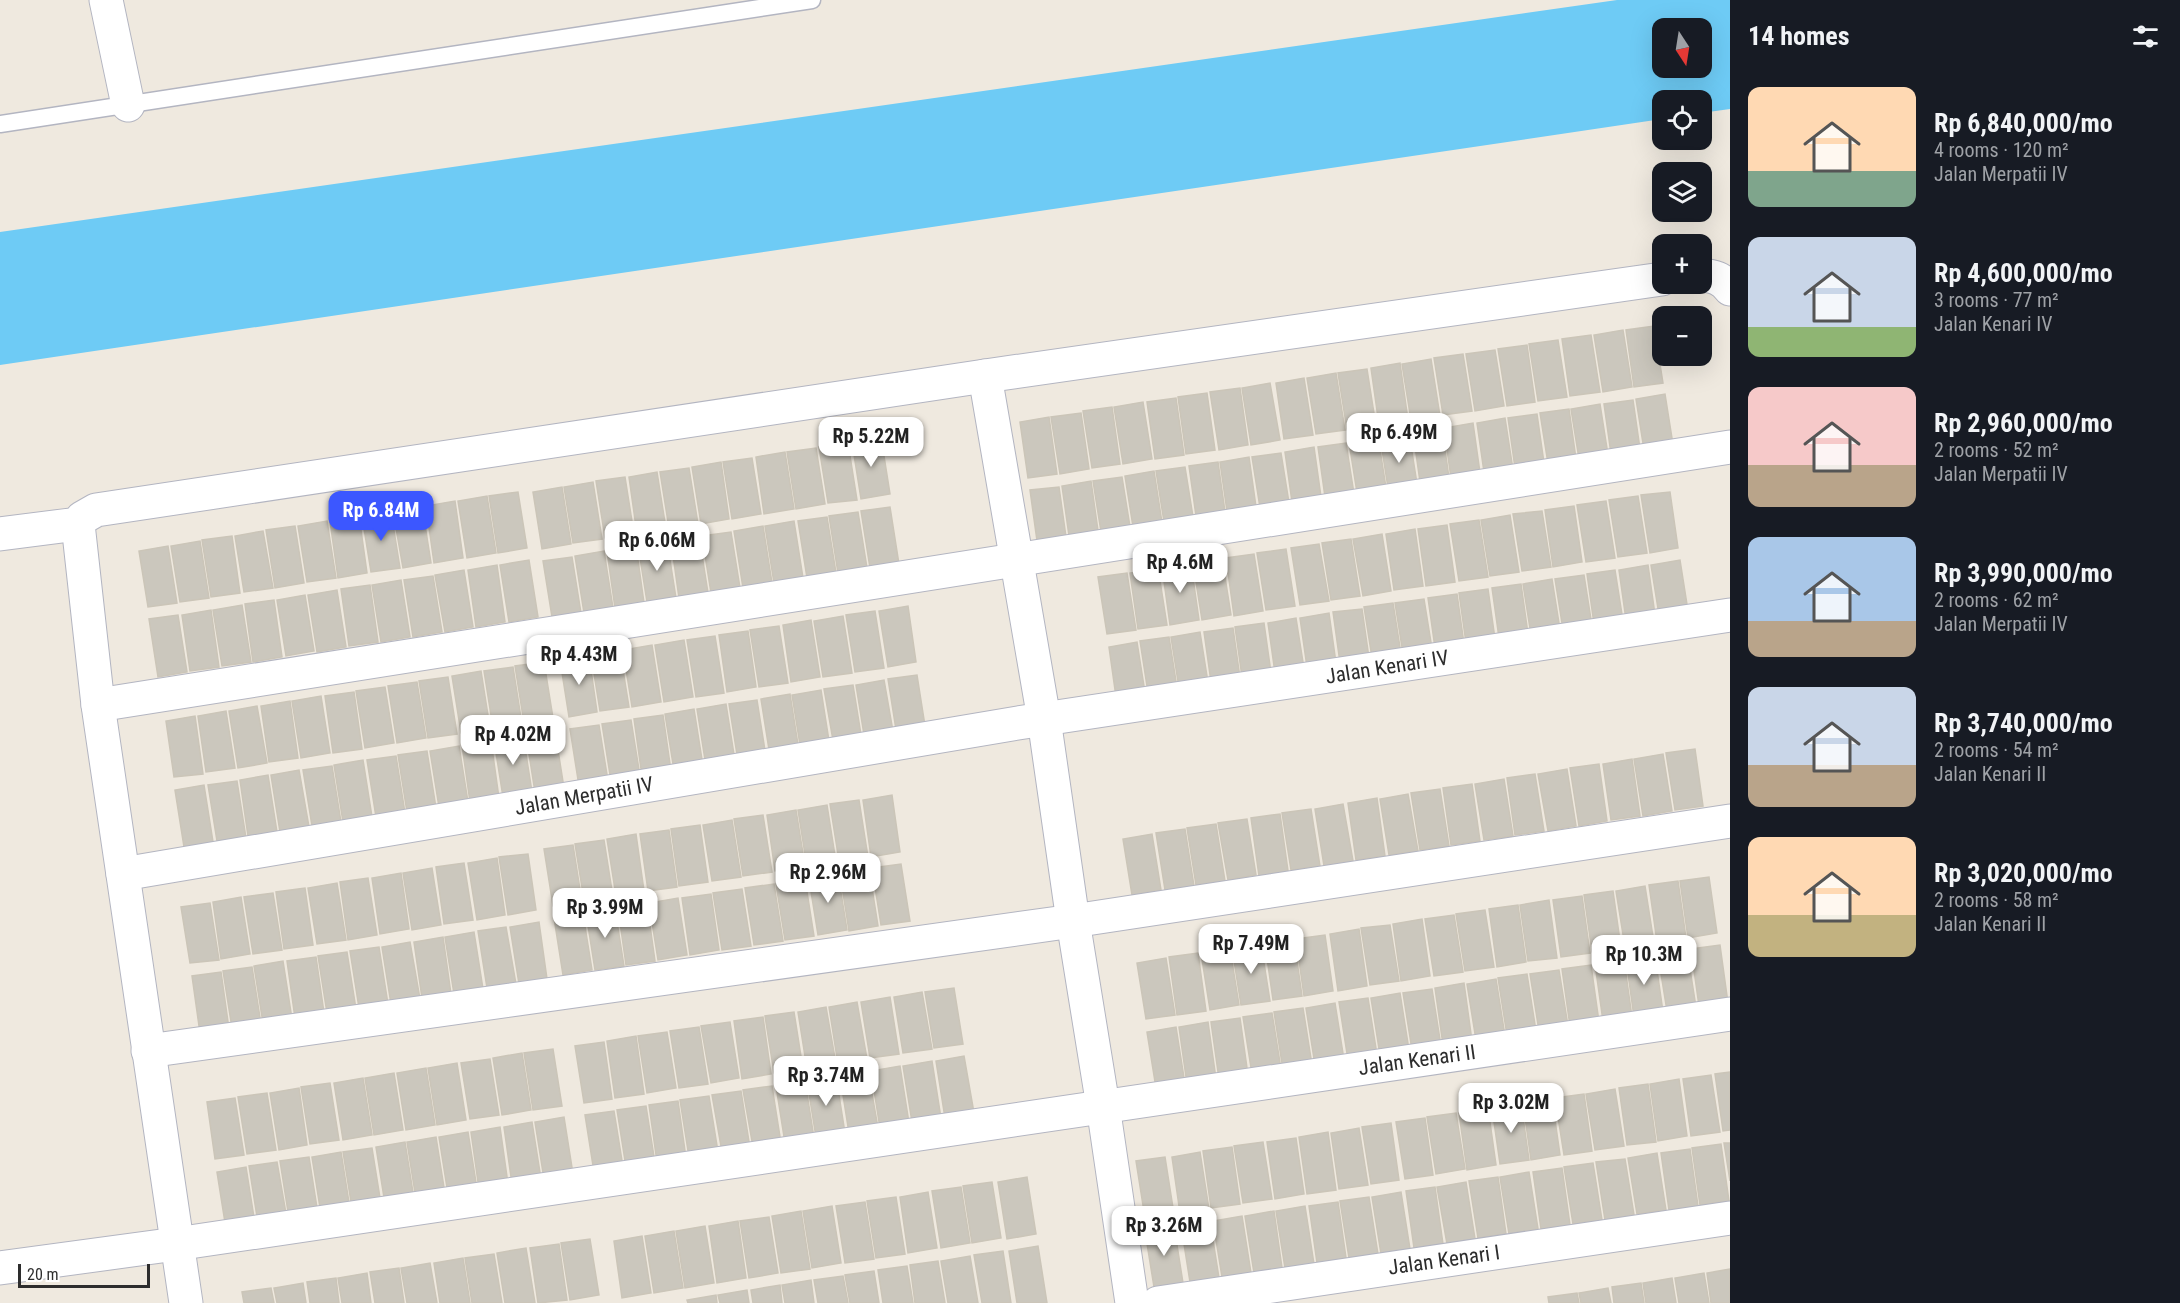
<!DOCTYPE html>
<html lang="en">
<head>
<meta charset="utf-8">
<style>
  :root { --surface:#171b24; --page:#242831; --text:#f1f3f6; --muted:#9ea1a6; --accent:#3c57ff }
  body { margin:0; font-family:"Roboto Condensed",sans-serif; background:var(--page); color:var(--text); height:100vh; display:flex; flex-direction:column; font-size:22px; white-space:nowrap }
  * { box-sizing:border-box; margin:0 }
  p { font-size:20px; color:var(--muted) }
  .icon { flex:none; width:33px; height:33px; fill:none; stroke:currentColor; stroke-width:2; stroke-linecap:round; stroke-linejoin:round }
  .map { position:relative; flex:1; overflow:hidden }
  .details { display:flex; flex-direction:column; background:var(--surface); width:450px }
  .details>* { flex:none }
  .needle { width:39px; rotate:168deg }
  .tools { position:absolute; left:1652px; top:18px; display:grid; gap:12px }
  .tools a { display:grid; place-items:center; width:60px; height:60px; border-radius:12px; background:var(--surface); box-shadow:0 6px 24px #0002; font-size:30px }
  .scale { position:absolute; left:18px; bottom:15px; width:132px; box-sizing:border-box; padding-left:6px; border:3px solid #2d2d2d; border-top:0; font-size:16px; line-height:21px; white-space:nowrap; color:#2d2d2d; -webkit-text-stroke:4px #fff; paint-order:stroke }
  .price { position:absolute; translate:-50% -51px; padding:0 14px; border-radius:12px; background:#fff; color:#222; font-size:20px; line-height:39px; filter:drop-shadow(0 2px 3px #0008) }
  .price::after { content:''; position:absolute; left:50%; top:36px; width:18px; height:14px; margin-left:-9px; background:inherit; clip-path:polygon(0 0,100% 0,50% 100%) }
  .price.active { background:var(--accent); color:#fff }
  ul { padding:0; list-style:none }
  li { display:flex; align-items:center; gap:18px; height:150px; padding:0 18px }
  li span { display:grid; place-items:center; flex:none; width:168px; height:120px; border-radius:12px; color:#555 }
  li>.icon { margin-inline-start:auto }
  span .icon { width:72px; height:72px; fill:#fffc; stroke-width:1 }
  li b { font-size:26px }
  h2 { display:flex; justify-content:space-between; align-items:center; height:72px; padding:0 18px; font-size:26px }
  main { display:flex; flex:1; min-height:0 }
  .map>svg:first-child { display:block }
  .water { fill:#6ecbf5; fill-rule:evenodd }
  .building { fill:#cbc7bd; stroke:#cbc5b8; stroke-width:1.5 }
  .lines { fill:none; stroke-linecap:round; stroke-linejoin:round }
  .service-casing { stroke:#b3b5c1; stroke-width:19 }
  .minor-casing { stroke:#b3b5c1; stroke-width:35 }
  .service { stroke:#fff; stroke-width:16 }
  .minor { stroke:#fff; stroke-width:33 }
  .labels { text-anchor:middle; stroke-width:4.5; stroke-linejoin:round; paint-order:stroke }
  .street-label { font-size:21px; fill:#2d2d2d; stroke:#fff }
</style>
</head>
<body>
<main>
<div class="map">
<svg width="1730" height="1303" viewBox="0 0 1730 1303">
  <rect width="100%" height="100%" fill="#efe9df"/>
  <path class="water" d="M1617,0h113v109l-29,4v-13h-39v19l-1662,246v-133zM1662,28h39v40h-39z"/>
  <g class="building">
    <polygon points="1654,326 1663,383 1634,387 1626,330"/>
    <polygon points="1623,330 1632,387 1603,392 1594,335"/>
    <polygon points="1591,335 1600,392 1570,396 1562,339"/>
    <polygon points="1558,340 1567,397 1538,401 1529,344"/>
    <polygon points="1527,345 1535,402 1507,406 1498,349"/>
    <polygon points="1495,350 1504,406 1475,411 1466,354"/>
    <polygon points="1463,354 1472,411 1443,415 1434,358"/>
    <polygon points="1431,359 1440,416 1411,420 1402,364"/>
    <polygon points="1400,363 1408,420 1379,425 1371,368"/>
    <polygon points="1367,369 1376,426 1347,430 1338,373"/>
    <polygon points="1336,373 1345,430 1316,434 1307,378"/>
    <polygon points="1304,378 1313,435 1284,439 1276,383"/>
    <polygon points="1270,383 1280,440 1251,445 1242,388"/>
    <polygon points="1240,388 1248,445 1219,450 1210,392"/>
    <polygon points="1207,393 1215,450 1186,454 1178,397"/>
    <polygon points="1665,394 1674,451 1645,456 1636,399"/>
    <polygon points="1176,398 1184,455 1155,459 1147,402"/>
    <polygon points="1633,400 1641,456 1612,461 1604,404"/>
    <polygon points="1143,402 1152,459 1123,464 1114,407"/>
    <polygon points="1600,404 1609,461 1580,465 1571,409"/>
    <polygon points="1112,407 1120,464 1092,468 1083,411"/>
    <polygon points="1569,409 1577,466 1549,470 1540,413"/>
    <polygon points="1081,413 1089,469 1060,474 1051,417"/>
    <polygon points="1537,414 1545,470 1516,475 1508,418"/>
    <polygon points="1049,417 1057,474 1028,478 1020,422"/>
    <polygon points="1505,418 1514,476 1485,479 1477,423"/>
    <polygon points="1473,423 1481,480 1452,485 1444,428"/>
    <polygon points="1442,428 1450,485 1421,489 1413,432"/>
    <polygon points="1409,433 1418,490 1389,494 1380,437"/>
    <polygon points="881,437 890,494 861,499 852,442"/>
    <polygon points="1378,437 1387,494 1358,499 1349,442"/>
    <polygon points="848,443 857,500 828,503 819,447"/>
    <polygon points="1346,443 1355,500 1326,504 1318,447"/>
    <polygon points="1314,447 1322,504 1293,509 1285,452"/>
    <polygon points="816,448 825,504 796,509 787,452"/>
    <polygon points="785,452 794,509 764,514 756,457"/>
    <polygon points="1281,453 1290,509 1261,514 1252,457"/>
    <polygon points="1249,457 1257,514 1228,518 1220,462"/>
    <polygon points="752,458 761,514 732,519 723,462"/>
    <polygon points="721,462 729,519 701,524 692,467"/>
    <polygon points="1218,462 1226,519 1197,523 1189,466"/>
    <polygon points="1185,467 1194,523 1165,528 1156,471"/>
    <polygon points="689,468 698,524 669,528 660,472"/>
    <polygon points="1154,471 1163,529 1134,533 1125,476"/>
    <polygon points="657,472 666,529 637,534 629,477"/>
    <polygon points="625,477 634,534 605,538 596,481"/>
    <polygon points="1122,477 1131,533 1102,538 1093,481"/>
    <polygon points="1091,481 1099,538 1070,543 1062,486"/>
    <polygon points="593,482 602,539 573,543 564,487"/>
    <polygon points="562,487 571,544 542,549 533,492"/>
    <polygon points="1059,487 1067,544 1038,548 1030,490"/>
    <polygon points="518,492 527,548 498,553 489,496"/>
    <polygon points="1670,492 1678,548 1650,553 1641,495"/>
    <polygon points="487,496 496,553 467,558 458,501"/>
    <polygon points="1638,496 1647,553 1618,557 1609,500"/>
    <polygon points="455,501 463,558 434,563 426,506"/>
    <polygon points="1606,501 1615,558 1586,562 1577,505"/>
    <polygon points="422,506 431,563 403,568 393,511"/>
    <polygon points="1574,506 1582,562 1553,567 1545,510"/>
    <polygon points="890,507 899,564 870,568 861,511"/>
    <polygon points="1542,511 1551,567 1522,571 1513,514"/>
    <polygon points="391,512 400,568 371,572 362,516"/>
    <polygon points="858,512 867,568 838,573 829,516"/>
    <polygon points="1510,515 1519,572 1490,576 1481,520"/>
    <polygon points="359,516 367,573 338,578 330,521"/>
    <polygon points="827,517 836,573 807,578 798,521"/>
    <polygon points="1479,520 1488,577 1459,581 1450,524"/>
    <polygon points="327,521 336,578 307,582 298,526"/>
    <polygon points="794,521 803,578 774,583 765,526"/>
    <polygon points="1447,525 1455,582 1426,586 1418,529"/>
    <polygon points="295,526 304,583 275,588 266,530"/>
    <polygon points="763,526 772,583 743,588 734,531"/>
    <polygon points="1415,529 1423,586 1394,590 1386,534"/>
    <polygon points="263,531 273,588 244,592 235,536"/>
    <polygon points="731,532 740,588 711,593 702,536"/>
    <polygon points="1382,534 1391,591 1363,596 1353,539"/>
    <polygon points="232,536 240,593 211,597 202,540"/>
    <polygon points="699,536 708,593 679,598 671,541"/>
    <polygon points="1351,539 1360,596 1331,600 1322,543"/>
    <polygon points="200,541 209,598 180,602 171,546"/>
    <polygon points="667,541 676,598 647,602 638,545"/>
    <polygon points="1319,544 1329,601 1300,605 1291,548"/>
    <polygon points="168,546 177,603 148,607 139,551"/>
    <polygon points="636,546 644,603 615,608 607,551"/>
    <polygon points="1286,549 1295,606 1266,610 1257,553"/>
    <polygon points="604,551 613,608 584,613 575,556"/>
    <polygon points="1254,554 1263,611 1234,616 1226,558"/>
    <polygon points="572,557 581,613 552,617 543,561"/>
    <polygon points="1222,558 1231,615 1202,620 1193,563"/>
    <polygon points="529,560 538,617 509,622 500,565"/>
    <polygon points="1680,560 1689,617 1660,621 1651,565"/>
    <polygon points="1191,564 1199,620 1170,625 1162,567"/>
    <polygon points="497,565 505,622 476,627 468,570"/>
    <polygon points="1648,565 1656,622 1627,627 1619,570"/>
    <polygon points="1158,568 1167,625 1138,629 1130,573"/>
    <polygon points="464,570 473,627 445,632 435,575"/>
    <polygon points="1615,570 1624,627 1595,631 1587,574"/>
    <polygon points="1127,573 1136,630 1107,634 1098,577"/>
    <polygon points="1584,575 1593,632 1564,636 1555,579"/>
    <polygon points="433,576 442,632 413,637 404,580"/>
    <polygon points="1552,579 1561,636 1532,641 1523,584"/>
    <polygon points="401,580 410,637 381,642 372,585"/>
    <polygon points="1521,584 1529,641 1500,645 1492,588"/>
    <polygon points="370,585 378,642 349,646 341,589"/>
    <polygon points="1488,589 1496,646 1467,650 1459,593"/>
    <polygon points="337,590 346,647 317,652 308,595"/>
    <polygon points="1457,594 1465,651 1436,655 1428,598"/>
    <polygon points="305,595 314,651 286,656 277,600"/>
    <polygon points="1424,599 1433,655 1404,660 1395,603"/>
    <polygon points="274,600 282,657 253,662 245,604"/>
    <polygon points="1393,603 1402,660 1373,664 1364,607"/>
    <polygon points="242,605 251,662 222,666 213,610"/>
    <polygon points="908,606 916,662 888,667 879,611"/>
    <polygon points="1362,609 1370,665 1341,670 1333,612"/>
    <polygon points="211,610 219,667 190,671 182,615"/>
    <polygon points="875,611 884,668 855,672 846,615"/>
    <polygon points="1329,613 1337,670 1308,674 1300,618"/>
    <polygon points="178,615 187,672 158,677 149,619"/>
    <polygon points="843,616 852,673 823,677 814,621"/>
    <polygon points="1296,618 1305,675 1276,680 1268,623"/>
    <polygon points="811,620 820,677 791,682 783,625"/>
    <polygon points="1264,623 1272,680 1243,684 1235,627"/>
    <polygon points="779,626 788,683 759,687 750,630"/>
    <polygon points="1233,628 1241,685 1212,689 1204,632"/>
    <polygon points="748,631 756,687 727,692 719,635"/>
    <polygon points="1200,632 1209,689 1180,694 1171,637"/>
    <polygon points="715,636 724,693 696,697 687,640"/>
    <polygon points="1169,637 1178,694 1149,699 1140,641"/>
    <polygon points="684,640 693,697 664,702 655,645"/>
    <polygon points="1137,642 1146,699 1117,704 1109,647"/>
    <polygon points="652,645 661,702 632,707 623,650"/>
    <polygon points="620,651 629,707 600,711 591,655"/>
    <polygon points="589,656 597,712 569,717 560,660"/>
    <polygon points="544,662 553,718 524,723 515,666"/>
    <polygon points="513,667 522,724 493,728 484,671"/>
    <polygon points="481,671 490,728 461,733 452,676"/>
    <polygon points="917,675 926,732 897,736 888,679"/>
    <polygon points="448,677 457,734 428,738 419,681"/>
    <polygon points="884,680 894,737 865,741 856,685"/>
    <polygon points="417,682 426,738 397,743 388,686"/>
    <polygon points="853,685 862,741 834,746 824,689"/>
    <polygon points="385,687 394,743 365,748 356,691"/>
    <polygon points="821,690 830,747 801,751 792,695"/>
    <polygon points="354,692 362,749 333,753 325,696"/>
    <polygon points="790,694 799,751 770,756 761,699"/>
    <polygon points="321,696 330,753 301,758 292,701"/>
    <polygon points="757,700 766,757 738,761 729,704"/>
    <polygon points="290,701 298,758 269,762 261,706"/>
    <polygon points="726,704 735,761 706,766 697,709"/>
    <polygon points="257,706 267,763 238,768 229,711"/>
    <polygon points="694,709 703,766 674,770 665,714"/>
    <polygon points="226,711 235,768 206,772 198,716"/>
    <polygon points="663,715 671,771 642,776 634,719"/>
    <polygon points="195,716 203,774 174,777 166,721"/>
    <polygon points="631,720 640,776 611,781 602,724"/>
    <polygon points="599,725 608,781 579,786 570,729"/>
    <polygon points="555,731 564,788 535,792 526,735"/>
    <polygon points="523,735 532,792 503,797 494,740"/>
    <polygon points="491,741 499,798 470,802 462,745"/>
    <polygon points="459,746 468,802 439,807 430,751"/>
    <polygon points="1695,749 1703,806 1675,810 1666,753"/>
    <polygon points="427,751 436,808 407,812 398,755"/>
    <polygon points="1663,754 1672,811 1643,816 1634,759"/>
    <polygon points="396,756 405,813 376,817 367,760"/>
    <polygon points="1632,759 1640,816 1611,820 1603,764"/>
    <polygon points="363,760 372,817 343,822 334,765"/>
    <polygon points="1599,764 1607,821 1579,826 1570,768"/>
    <polygon points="332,766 341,822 312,826 303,770"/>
    <polygon points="1567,769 1576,826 1548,831 1538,774"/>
    <polygon points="299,770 309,827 280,832 271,775"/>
    <polygon points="1535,774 1544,831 1515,835 1507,778"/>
    <polygon points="268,775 277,832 248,836 240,780"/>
    <polygon points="1504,779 1513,836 1484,840 1475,784"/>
    <polygon points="237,781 246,838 217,841 208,785"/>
    <polygon points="1472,784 1480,841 1451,845 1443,788"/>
    <polygon points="204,785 213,842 184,847 175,790"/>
    <polygon points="1440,789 1449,846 1420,850 1411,793"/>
    <polygon points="1408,794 1418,851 1389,855 1380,799"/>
    <polygon points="892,795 900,852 871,857 863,800"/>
    <polygon points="1377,798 1385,856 1356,860 1348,803"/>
    <polygon points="859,800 868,857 839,861 830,804"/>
    <polygon points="1343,804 1353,861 1324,866 1315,809"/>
    <polygon points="827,805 836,862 807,867 798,810"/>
    <polygon points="1311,809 1320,866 1291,870 1282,813"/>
    <polygon points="796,810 805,866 775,871 767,815"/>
    <polygon points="1280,814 1288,871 1259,876 1251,818"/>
    <polygon points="763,815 772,872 743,876 734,819"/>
    <polygon points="1247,819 1256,875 1228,880 1218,823"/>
    <polygon points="732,820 741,877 712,881 703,825"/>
    <polygon points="1216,824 1225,881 1196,885 1187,828"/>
    <polygon points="700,825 708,882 679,886 671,829"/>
    <polygon points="1185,829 1194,886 1165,890 1156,833"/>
    <polygon points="669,830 677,887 648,891 640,834"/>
    <polygon points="636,834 644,891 616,896 607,839"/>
    <polygon points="1152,834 1161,890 1132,895 1123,839"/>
    <polygon points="604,840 613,897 584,900 575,844"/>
    <polygon points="573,845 582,902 553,906 544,849"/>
    <polygon points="528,854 536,910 508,915 499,857"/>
    <polygon points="497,858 505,915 477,920 468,863"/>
    <polygon points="464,863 473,920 444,924 436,867"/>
    <polygon points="901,864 910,921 881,925 872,868"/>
    <polygon points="432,868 441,925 412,930 403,873"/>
    <polygon points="869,869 878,926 849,931 840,874"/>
    <polygon points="401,873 409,929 380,934 372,878"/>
    <polygon points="838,874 847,930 818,935 809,879"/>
    <polygon points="1709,877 1717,933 1688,938 1680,881"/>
    <polygon points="368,878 377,935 348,940 340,882"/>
    <polygon points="805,879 814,936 785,940 776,884"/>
    <polygon points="1678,881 1686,938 1657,942 1649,885"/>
    <polygon points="337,883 346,940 317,944 308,888"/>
    <polygon points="774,884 783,941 754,945 745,888"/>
    <polygon points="1645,886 1654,943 1625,947 1616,891"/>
    <polygon points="305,888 313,945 284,949 276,892"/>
    <polygon points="742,889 751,946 722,950 713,893"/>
    <polygon points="1613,891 1621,948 1592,952 1584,895"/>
    <polygon points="273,893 282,950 253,954 244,897"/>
    <polygon points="711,894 719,950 690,955 682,898"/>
    <polygon points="1582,896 1590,953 1561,957 1553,900"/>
    <polygon points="241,897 250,954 221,959 213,902"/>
    <polygon points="678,898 687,955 658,960 649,903"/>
    <polygon points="1549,900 1557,958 1528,961 1520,905"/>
    <polygon points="210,903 219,960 190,963 181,907"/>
    <polygon points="647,904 655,961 626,965 618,908"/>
    <polygon points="1518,905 1526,962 1497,967 1489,909"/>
    <polygon points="615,909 624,966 595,970 586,913"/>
    <polygon points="1485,910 1494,967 1465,971 1456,914"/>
    <polygon points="583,914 592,970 563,975 554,918"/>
    <polygon points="1454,915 1463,972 1434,976 1425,919"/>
    <polygon points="1422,919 1430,976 1401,981 1393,924"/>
    <polygon points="539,922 547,979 519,984 510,927"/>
    <polygon points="1390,925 1399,981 1370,985 1361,928"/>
    <polygon points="506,927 516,984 487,988 478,931"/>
    <polygon points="1359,929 1367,986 1338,991 1330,934"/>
    <polygon points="474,932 483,989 454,994 445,937"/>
    <polygon points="1325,935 1333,991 1304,996 1296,939"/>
    <polygon points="443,937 451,994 422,998 414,942"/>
    <polygon points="1294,939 1302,996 1273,1000 1265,944"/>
    <polygon points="410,942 420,999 391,1004 382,947"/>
    <polygon points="1261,944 1270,1001 1241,1005 1232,948"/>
    <polygon points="1720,945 1728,1003 1699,1006 1691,949"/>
    <polygon points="379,947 388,1004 359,1008 350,951"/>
    <polygon points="1230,949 1239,1005 1210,1010 1201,953"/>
    <polygon points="1687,950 1696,1007 1667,1011 1658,955"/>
    <polygon points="347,952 356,1009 327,1013 318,956"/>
    <polygon points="1198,953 1206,1011 1177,1015 1169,957"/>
    <polygon points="1655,956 1663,1012 1634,1017 1626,959"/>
    <polygon points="316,957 324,1013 295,1018 287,961"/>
    <polygon points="1166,958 1175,1015 1146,1019 1137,963"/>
    <polygon points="1624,960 1632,1017 1603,1021 1595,964"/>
    <polygon points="283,961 292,1019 263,1023 254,966"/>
    <polygon points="1591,965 1599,1022 1570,1026 1562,969"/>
    <polygon points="252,967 261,1024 232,1028 223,971"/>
    <polygon points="1559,970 1568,1026 1539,1031 1530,974"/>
    <polygon points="221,972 229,1029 200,1033 192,976"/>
    <polygon points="1527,974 1536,1031 1507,1035 1498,978"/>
    <polygon points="1496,979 1505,1036 1476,1040 1467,984"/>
    <polygon points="1464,983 1472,1041 1443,1045 1435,988"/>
    <polygon points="954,988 963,1044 934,1048 925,992"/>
    <polygon points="1432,989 1441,1046 1412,1050 1403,993"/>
    <polygon points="922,992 932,1049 903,1053 894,997"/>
    <polygon points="1400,993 1409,1050 1380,1055 1371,998"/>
    <polygon points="890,997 899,1054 870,1058 861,1002"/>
    <polygon points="1368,998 1377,1055 1348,1060 1339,1002"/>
    <polygon points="857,1002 867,1059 838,1064 829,1007"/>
    <polygon points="1335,1003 1344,1060 1315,1065 1306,1008"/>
    <polygon points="826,1007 836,1064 807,1069 798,1012"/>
    <polygon points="1303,1008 1312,1065 1283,1070 1274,1012"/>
    <polygon points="794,1012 803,1069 774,1073 765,1016"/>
    <polygon points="1272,1013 1281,1069 1252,1074 1243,1017"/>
    <polygon points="763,1017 771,1074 742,1079 734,1021"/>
    <polygon points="1240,1018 1248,1075 1219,1079 1211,1022"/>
    <polygon points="730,1022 739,1078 711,1083 701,1026"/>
    <polygon points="1208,1022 1216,1079 1187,1084 1179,1027"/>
    <polygon points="699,1027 708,1084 679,1088 670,1031"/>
    <polygon points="1176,1027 1185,1084 1156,1088 1147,1032"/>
    <polygon points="667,1032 676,1088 647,1093 638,1036"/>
    <polygon points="636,1036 644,1094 615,1098 607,1041"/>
    <polygon points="604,1042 612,1099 584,1103 575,1046"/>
    <polygon points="553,1049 562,1106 533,1110 524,1053"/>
    <polygon points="522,1053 531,1110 502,1115 493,1058"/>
    <polygon points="964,1056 974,1113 945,1118 936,1061"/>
    <polygon points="490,1059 499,1115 470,1119 461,1063"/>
    <polygon points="932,1061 941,1118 912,1122 903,1066"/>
    <polygon points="457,1063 466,1120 437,1125 428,1068"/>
    <polygon points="900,1066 909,1123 880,1128 871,1071"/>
    <polygon points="426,1068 435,1125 406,1130 397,1073"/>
    <polygon points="868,1071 878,1128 849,1133 840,1076"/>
    <polygon points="1730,1072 1730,1130 1723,1131 1715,1074"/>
    <polygon points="394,1073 403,1130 374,1135 365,1078"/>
    <polygon points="1711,1075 1720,1132 1691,1136 1683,1079"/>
    <polygon points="836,1076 845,1133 816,1137 807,1081"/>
    <polygon points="363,1078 372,1135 343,1140 334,1083"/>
    <polygon points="1679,1079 1687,1136 1658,1141 1650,1084"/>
    <polygon points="805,1081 814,1138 785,1143 776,1086"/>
    <polygon points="330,1083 339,1140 310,1144 301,1087"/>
    <polygon points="1648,1084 1656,1142 1627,1145 1619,1088"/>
    <polygon points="772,1086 781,1143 753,1147 743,1090"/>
    <polygon points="299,1088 307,1145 279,1150 270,1093"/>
    <polygon points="1615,1089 1624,1146 1595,1150 1586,1094"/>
    <polygon points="741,1091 750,1148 722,1152 712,1095"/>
    <polygon points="267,1093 276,1150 247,1154 238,1097"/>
    <polygon points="1584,1094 1592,1151 1564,1155 1555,1098"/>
    <polygon points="709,1096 718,1152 689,1157 680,1100"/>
    <polygon points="235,1098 244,1155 215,1159 207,1102"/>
    <polygon points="1552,1099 1560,1155 1531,1160 1523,1103"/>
    <polygon points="678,1101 686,1158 657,1162 649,1105"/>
    <polygon points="1521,1103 1529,1160 1500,1164 1492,1108"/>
    <polygon points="646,1106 655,1163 626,1167 617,1110"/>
    <polygon points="1488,1108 1496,1165 1467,1170 1459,1113"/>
    <polygon points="614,1111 623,1167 594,1172 585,1115"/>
    <polygon points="1456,1113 1465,1169 1436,1174 1427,1117"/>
    <polygon points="564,1117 573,1174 544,1179 535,1122"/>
    <polygon points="1425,1118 1433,1175 1405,1179 1396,1122"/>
    <polygon points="532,1122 541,1179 512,1184 504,1127"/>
    <polygon points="1391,1123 1399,1180 1371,1184 1362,1127"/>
    <polygon points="500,1127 508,1184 479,1189 471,1132"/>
    <polygon points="1359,1128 1368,1185 1339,1189 1331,1133"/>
    <polygon points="468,1132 477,1189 448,1194 439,1137"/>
    <polygon points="1328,1132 1336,1190 1307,1194 1299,1137"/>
    <polygon points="436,1137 445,1194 416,1199 407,1142"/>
    <polygon points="1296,1138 1304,1194 1275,1199 1267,1142"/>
    <polygon points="405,1142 414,1199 385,1204 376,1147"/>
    <polygon points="1263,1142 1272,1199 1243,1203 1234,1146"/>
    <polygon points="1724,1143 1730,1143 1730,1181"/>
    <polygon points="1721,1144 1729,1201 1700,1205 1692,1148"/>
    <polygon points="1232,1147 1240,1204 1211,1208 1203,1151"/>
    <polygon points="372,1148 381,1204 352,1208 343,1152"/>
    <polygon points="1690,1149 1698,1206 1669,1210 1661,1153"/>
    <polygon points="341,1152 350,1209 321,1214 312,1157"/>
    <polygon points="1200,1152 1209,1209 1180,1213 1172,1157"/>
    <polygon points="1657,1153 1666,1210 1637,1214 1628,1158"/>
    <polygon points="309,1157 318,1214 289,1218 280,1161"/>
    <polygon points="1165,1157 1174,1214 1145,1218 1136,1161"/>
    <polygon points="1625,1159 1634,1215 1605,1220 1596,1162"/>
    <polygon points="277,1162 287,1219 258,1223 249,1166"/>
    <polygon points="1593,1163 1602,1220 1573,1224 1564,1167"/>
    <polygon points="246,1167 255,1224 226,1229 217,1172"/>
    <polygon points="1562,1168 1570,1225 1541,1229 1533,1172"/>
    <polygon points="1529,1172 1538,1229 1509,1234 1500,1177"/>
    <polygon points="1027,1177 1036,1234 1007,1239 998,1182"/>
    <polygon points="1498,1177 1506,1234 1478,1238 1469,1181"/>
    <polygon points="992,1182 1001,1238 972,1243 963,1186"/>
    <polygon points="1466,1182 1475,1239 1447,1244 1437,1187"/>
    <polygon points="961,1187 970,1243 941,1248 932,1191"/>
    <polygon points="1435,1187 1443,1244 1414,1248 1406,1191"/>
    <polygon points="928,1192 937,1248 908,1253 900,1197"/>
    <polygon points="1401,1192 1410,1249 1381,1254 1372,1197"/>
    <polygon points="896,1197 905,1254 876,1258 867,1201"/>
    <polygon points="1369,1197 1378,1254 1349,1258 1340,1201"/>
    <polygon points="865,1202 874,1259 845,1263 836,1206"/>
    <polygon points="1338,1202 1346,1258 1317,1263 1309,1206"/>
    <polygon points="832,1206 841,1263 812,1268 803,1211"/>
    <polygon points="1305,1206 1314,1264 1285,1268 1276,1211"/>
    <polygon points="801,1211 810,1269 781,1273 772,1216"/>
    <polygon points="1274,1211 1282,1268 1254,1273 1245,1216"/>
    <polygon points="1242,1216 1251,1273 1222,1277 1213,1221"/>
    <polygon points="769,1217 778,1273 749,1278 740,1221"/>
    <polygon points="738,1221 746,1278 717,1283 709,1226"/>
    <polygon points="1210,1221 1219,1278 1190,1282 1181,1225"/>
    <polygon points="705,1226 714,1283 685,1288 676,1231"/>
    <polygon points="1174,1226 1183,1283 1154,1287 1145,1231"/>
    <polygon points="674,1231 683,1288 654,1293 645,1236"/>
    <polygon points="642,1236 651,1293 622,1298 614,1241"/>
    <polygon points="590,1239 599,1295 570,1300 561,1243"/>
    <polygon points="559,1244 567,1300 538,1303 530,1248"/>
    <polygon points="1038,1246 1047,1303 1017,1303 1009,1251"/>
    <polygon points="526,1248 535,1303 505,1303 497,1253"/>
    <polygon points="1003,1251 1011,1303 982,1303 974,1255"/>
    <polygon points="494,1254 502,1303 472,1303 465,1258"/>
    <polygon points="970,1256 978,1303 948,1303 941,1261"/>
    <polygon points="463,1258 470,1303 440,1303 434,1263"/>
    <polygon points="938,1261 945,1303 915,1303 910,1265"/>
    <polygon points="430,1263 437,1303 407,1303 401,1268"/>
    <polygon points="907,1266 913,1303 883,1303 878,1270"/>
    <polygon points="399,1268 404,1303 375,1303 370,1272"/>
    <polygon points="1730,1269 1730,1303 1711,1303 1707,1273"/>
    <polygon points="874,1271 879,1303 850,1303 845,1275"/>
    <polygon points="367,1273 371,1303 342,1303 338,1278"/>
    <polygon points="1704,1273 1709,1303 1679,1303 1675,1278"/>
    <polygon points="843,1276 848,1303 818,1303 814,1280"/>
    <polygon points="336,1278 339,1303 310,1303 307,1282"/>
    <polygon points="1672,1278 1676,1303 1646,1303 1643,1283"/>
    <polygon points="811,1280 814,1303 785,1303 782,1285"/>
    <polygon points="303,1283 306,1303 277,1303 274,1288"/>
    <polygon points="1641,1283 1644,1303 1614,1303 1612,1287"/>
    <polygon points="780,1285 782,1303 753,1303 751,1290"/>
    <polygon points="271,1288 274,1303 244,1303 242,1292"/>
    <polygon points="1608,1288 1611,1303 1581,1303 1579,1293"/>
    <polygon points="747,1290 749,1303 720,1303 718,1295"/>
    <polygon points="1577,1293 1579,1303 1549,1303 1548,1297"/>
    <polygon points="716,1295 717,1303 688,1303 687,1300"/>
  </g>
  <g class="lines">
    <defs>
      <polyline id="service" points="0,124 812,0"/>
      <g id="minor">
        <polyline points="106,0 128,105"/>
        <path d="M1701,275c12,1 21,3 29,14"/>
        <polyline points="985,376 1044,719 1073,921 1103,1106 1132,1303"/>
        <polyline points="78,524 98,705 186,1303"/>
        <polyline points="0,534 78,524 82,518 96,510 985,376 1662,279"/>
        <polyline points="98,705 1730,447"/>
        <polyline points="123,874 1018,723 1730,615"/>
        <polyline points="148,1051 1073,921 1730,821"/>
        <polyline points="0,1268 176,1244 1730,1014"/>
        <polyline points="1158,1303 1730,1218"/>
      </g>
    </defs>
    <use href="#service" class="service-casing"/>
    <use href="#minor" class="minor-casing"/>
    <use href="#service" class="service"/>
    <use href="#minor" class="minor"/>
  </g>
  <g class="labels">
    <g class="street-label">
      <text transform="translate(1387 667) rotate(-9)" y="7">Jalan Kenari IV</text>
      <text transform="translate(584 796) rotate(-10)" y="7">Jalan Merpatii IV</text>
      <text transform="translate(1417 1060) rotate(-8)" y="7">Jalan Kenari II</text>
      <text transform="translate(1444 1260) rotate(-8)" y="7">Jalan Kenari I</text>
    </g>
  </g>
</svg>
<div class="tools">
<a><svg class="needle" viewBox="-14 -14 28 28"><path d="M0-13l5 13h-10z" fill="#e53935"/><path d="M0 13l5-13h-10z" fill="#9ea1a6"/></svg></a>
<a><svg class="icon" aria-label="locate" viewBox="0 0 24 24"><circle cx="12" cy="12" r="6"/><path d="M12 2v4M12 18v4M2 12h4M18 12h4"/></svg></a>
<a><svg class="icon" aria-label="layers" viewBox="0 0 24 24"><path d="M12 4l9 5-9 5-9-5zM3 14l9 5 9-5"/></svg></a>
<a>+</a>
<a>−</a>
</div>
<div class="scale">20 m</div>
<b class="price" style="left:1399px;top:464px">Rp 6.49M</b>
<b class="price" style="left:871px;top:468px">Rp 5.22M</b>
<b class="price active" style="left:381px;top:542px">Rp 6.84M</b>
<b class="price" style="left:657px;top:572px">Rp 6.06M</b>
<b class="price" style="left:1180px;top:594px">Rp 4.6M</b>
<b class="price" style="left:579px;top:686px">Rp 4.43M</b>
<b class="price" style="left:513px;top:766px">Rp 4.02M</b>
<b class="price" style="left:828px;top:904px">Rp 2.96M</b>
<b class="price" style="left:605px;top:939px">Rp 3.99M</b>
<b class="price" style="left:1251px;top:975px">Rp 7.49M</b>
<b class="price" style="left:1644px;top:986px">Rp 10.3M</b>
<b class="price" style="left:826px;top:1107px">Rp 3.74M</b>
<b class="price" style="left:1511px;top:1134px">Rp 3.02M</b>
<b class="price" style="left:1164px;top:1257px">Rp 3.26M</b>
</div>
<section class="details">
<h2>14 homes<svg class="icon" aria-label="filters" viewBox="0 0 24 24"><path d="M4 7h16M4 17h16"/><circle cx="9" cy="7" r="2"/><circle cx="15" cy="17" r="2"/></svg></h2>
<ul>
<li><span style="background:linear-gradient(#ffd9b3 70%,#7fa58c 0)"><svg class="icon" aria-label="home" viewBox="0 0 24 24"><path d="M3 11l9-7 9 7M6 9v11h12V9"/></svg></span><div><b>Rp 6,840,000/mo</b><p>4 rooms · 120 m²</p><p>Jalan Merpatii IV</p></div></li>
<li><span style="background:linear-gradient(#c9d6e8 75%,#8fb573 0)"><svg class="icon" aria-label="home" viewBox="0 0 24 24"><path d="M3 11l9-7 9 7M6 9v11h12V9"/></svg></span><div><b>Rp 4,600,000/mo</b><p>3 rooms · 77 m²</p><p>Jalan Kenari IV</p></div></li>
<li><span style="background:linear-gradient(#f6c9c9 65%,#b9a48a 0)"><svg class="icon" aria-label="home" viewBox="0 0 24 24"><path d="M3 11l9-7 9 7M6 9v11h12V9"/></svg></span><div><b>Rp 2,960,000/mo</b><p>2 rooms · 52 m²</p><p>Jalan Merpatii IV</p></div></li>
<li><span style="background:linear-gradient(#a9c7e8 70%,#b9a48a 0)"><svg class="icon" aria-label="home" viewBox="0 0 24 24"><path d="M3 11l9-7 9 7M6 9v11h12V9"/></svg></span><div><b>Rp 3,990,000/mo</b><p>2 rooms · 62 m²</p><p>Jalan Merpatii IV</p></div></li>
<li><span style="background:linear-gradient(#c9d6e8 65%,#b9a48a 0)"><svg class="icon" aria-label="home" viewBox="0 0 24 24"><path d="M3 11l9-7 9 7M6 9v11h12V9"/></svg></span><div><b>Rp 3,740,000/mo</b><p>2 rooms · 54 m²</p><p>Jalan Kenari II</p></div></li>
<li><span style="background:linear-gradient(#ffd9b3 65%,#c2b280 0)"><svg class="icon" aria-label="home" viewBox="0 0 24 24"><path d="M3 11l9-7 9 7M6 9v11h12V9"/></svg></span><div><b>Rp 3,020,000/mo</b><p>2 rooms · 58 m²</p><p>Jalan Kenari II</p></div></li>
</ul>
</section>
</main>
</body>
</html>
